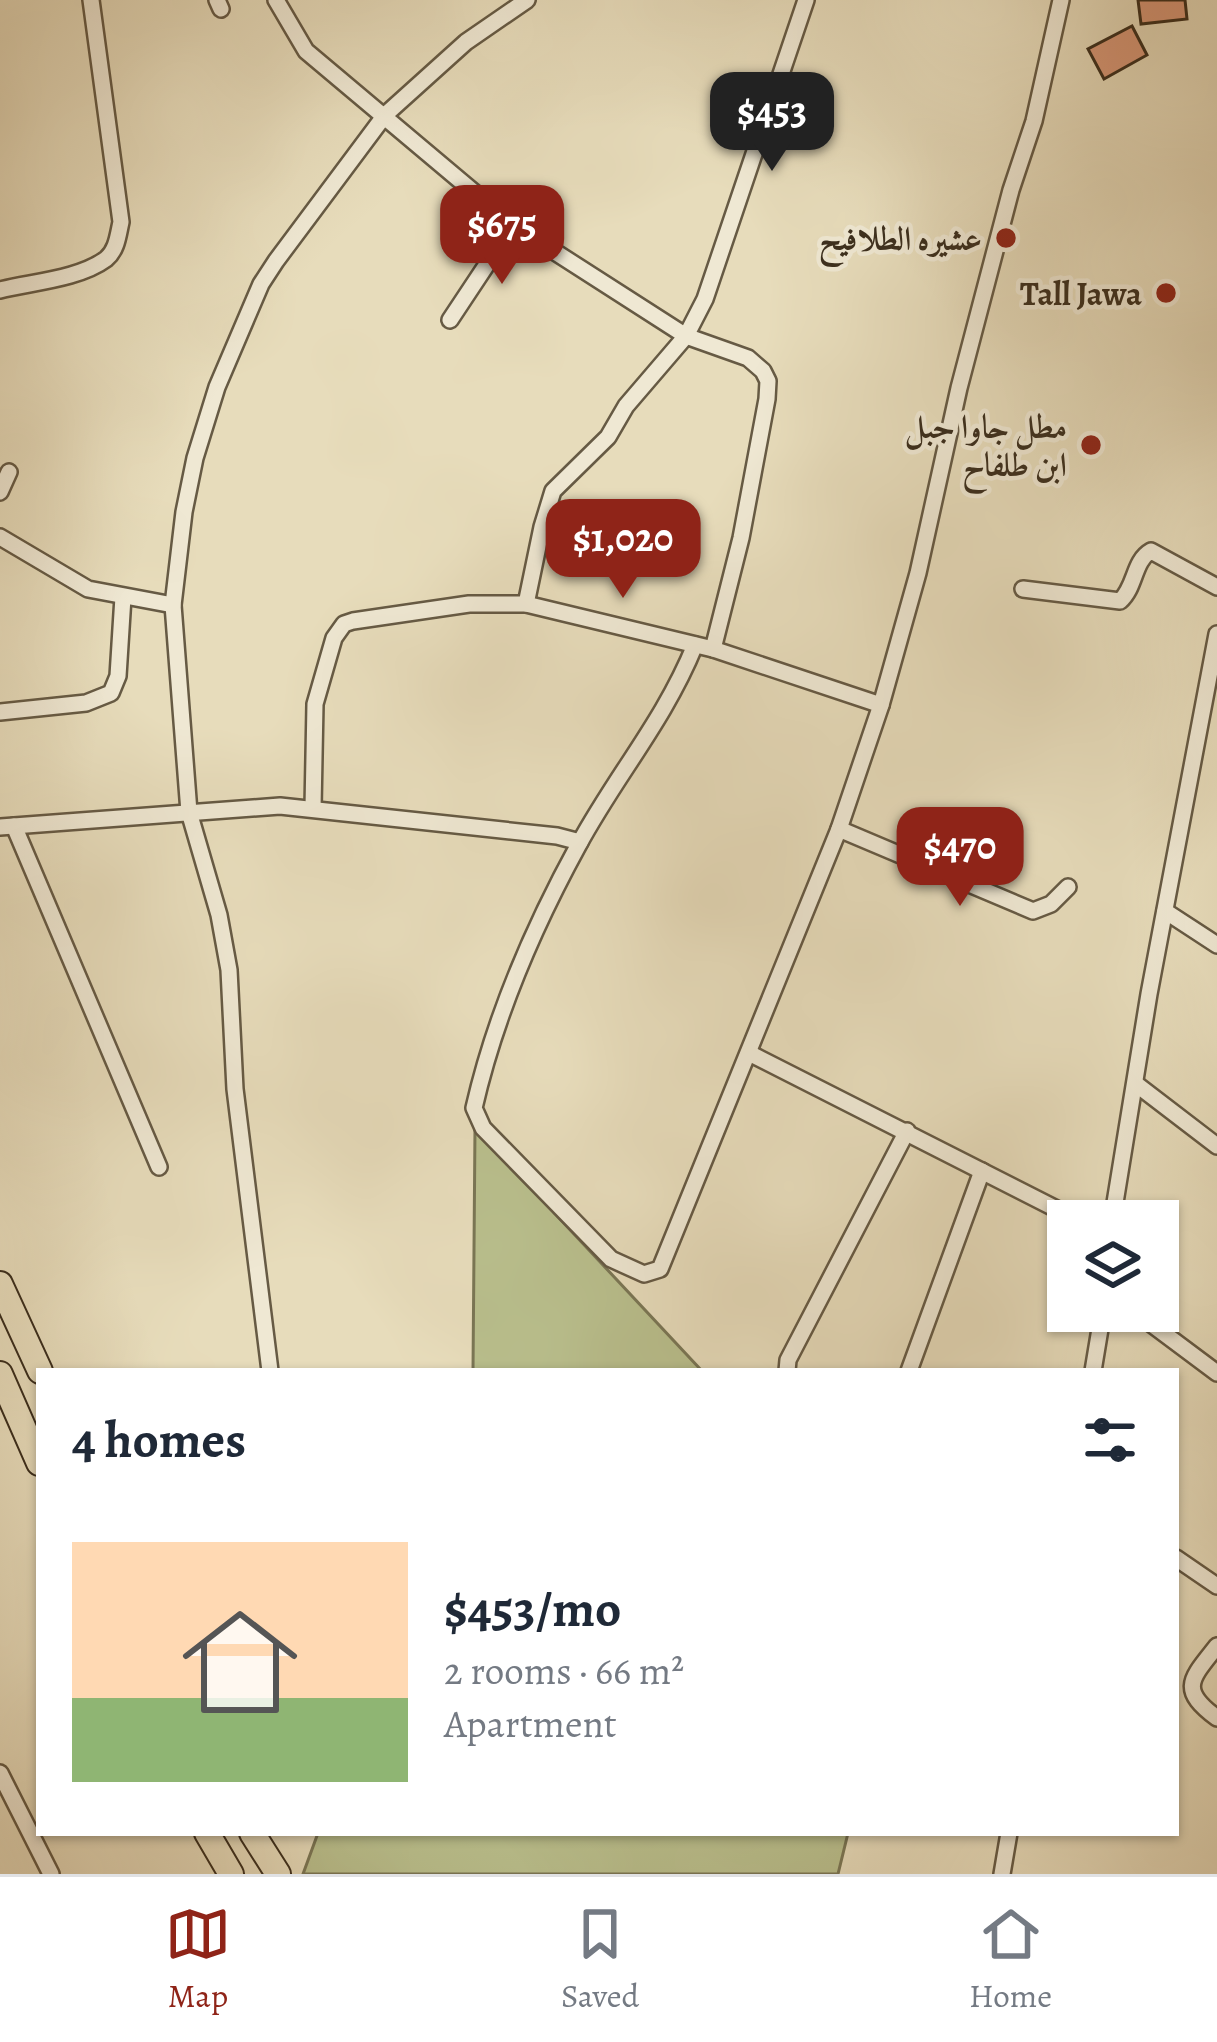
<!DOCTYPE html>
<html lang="en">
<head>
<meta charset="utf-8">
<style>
  :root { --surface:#fff; --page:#f2f2f3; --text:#1f2937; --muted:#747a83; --line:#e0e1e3; --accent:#8f2418 }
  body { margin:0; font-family:Alegreya,Amiri,serif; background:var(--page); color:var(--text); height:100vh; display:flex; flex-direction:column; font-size:45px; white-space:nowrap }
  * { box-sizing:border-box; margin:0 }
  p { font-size:39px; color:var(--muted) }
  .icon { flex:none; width:66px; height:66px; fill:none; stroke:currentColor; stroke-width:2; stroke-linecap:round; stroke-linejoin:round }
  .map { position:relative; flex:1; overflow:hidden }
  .sheet { position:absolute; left:36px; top:1368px; width:1143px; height:468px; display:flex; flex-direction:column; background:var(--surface); border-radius:0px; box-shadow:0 3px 9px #0004 }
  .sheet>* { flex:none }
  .tools { position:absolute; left:1047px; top:1200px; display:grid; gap:24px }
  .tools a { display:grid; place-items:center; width:132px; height:132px; border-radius:0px; background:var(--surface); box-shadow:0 3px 9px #0004; font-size:60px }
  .price { position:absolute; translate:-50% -102px; padding:0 27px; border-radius:24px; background:var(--accent); color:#fff; font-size:39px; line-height:78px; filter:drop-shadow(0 3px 6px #0008) }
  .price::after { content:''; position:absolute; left:50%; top:72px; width:36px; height:27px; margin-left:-18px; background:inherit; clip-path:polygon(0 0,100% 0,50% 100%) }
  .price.current { background:#222; color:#fff }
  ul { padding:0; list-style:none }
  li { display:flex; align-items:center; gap:36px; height:300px; padding:0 36px }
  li+li { border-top:3px solid var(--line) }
  li span { display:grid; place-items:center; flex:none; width:336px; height:240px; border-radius:0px; color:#555 }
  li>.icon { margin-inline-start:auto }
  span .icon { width:144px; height:144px; fill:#fffc; stroke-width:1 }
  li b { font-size:51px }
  h2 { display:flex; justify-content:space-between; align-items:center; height:144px; padding:0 36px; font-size:51px }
  .tabs { display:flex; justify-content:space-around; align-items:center; height:168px; border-top:3px solid var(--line); background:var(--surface); font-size:33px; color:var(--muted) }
  .tabs a { display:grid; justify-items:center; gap:6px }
  .tabs .current { color:var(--accent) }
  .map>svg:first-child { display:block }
  .green { fill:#b9bf8d; stroke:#7a7655; stroke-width:3 }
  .building { fill:#d89878; stroke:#3b2e1d; stroke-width:3 }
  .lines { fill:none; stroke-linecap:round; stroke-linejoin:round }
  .minor-casing { stroke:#665a44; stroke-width:20 }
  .trunk-casing { stroke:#3b2e1d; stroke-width:28 }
  .minor { stroke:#efe8d3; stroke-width:15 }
  .trunk { stroke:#e7dcbb; stroke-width:24 }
  .poi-dot { fill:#8f2418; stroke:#efe8d3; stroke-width:4.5 }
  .labels { text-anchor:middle; stroke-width:9; stroke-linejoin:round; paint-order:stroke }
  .poi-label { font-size:33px; font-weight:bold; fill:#3b2e1d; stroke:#efe8d3; text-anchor:end }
</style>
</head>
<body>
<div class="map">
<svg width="1217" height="1874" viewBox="0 0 1217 1874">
  <rect width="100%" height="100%" fill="#e7dcbb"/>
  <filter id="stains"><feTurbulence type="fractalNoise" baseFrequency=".00167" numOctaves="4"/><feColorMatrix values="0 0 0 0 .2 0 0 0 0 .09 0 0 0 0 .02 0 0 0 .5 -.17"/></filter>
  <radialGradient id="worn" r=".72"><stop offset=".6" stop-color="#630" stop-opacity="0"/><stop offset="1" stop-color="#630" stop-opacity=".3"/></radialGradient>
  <g class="green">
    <polygon points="475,1128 702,1371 473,1371"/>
    <polygon points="318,1833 848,1833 838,1874 303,1874"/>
  </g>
  <g class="building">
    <polygon points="1138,0 1185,0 1187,19 1141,24"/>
    <polygon points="1132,26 1147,55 1104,79 1088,49"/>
  </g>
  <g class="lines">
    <defs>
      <g id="minor">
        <polyline points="217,0 221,9"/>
        <polyline points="276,0 306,51 513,225 686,336 748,358 763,371 768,381 767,399 741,538 713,649"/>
        <path d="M0,290c32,-8 79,-11 106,-31 11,-9 12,-24 15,-37l-30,-222"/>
        <polyline points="450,320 513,225"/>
        <polyline points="0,492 9,472"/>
        <polyline points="0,537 88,589 173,605"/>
        <path d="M1023,589l97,12c16,-14 13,-40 31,-50l66,36"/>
        <polyline points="526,604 542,527 553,491 608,437 626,406 686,336 705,299 806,0"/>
        <path d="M695,645c-31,76 -78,129 -116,199 -45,82 -84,172 -105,264l9,20 128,131 33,15 16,-5 179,-440 42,-124 37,-132 41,-185 52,-198 23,-69 27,-121"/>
        <polyline points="0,712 86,703 111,693 118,676 123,597"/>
        <polyline points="313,808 315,704 334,638 344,624 353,621 469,604 526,604 713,649 881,705"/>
        <polyline points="14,826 159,1167"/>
        <polyline points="0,827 280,806 557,836 580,842"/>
        <polyline points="839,829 1033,911 1051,904 1068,887"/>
        <polyline points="1165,911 1217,945"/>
        <polyline points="749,1053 1080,1221"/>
        <polyline points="1136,1084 1217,1146"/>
        <polyline points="1112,1221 1149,994 1217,634"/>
        <polyline points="1134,1311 1217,1373"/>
        <polyline points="270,1371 235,1089 229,970 219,915 189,812 173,605 184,512 195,458 217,387 261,284 276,261 385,115 466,42 527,0"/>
        <polyline points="787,1371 788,1360 907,1131"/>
        <polyline points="909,1371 982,1171"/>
        <polyline points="1093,1371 1103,1311"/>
        <polyline points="1176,1558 1217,1586"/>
        <path d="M1217,1646c-26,33 -39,43 0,72"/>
        <polyline points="0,1773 51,1874"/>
        <polyline points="1002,1874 1009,1833"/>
      </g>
      <g id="trunk">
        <polyline points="0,1284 40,1371"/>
        <polyline points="0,1374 39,1463"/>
        <polyline points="207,1833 231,1874"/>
        <polyline points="252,1833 278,1874"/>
      </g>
    </defs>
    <use href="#minor" class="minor-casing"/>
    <use href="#trunk" class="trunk-casing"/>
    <use href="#minor" class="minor"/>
    <use href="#trunk" class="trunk"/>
  </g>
  <g class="poi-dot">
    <circle cx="1006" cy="238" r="12"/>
    <circle cx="1166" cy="293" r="12"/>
    <circle cx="1091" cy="445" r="12"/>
  </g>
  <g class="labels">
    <g class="poi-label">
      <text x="982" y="250">عشيره الطلافيح</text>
      <text x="1142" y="305">Tall Jawa</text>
      <text x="1067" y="438">مطل جاوا جبل<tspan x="1067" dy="38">ابن طلفاح</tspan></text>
    </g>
  </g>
  <rect width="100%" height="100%" filter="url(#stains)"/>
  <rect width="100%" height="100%" fill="url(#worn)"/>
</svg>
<div class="tools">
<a><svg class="icon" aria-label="layers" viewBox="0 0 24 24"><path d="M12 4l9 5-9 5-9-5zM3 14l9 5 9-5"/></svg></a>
</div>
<b class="price current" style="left:772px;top:174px">$453</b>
<b class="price" style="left:502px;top:287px">$675</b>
<b class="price" style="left:623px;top:601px">$1,020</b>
<b class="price" style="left:960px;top:909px">$470</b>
<section class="sheet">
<h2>4 homes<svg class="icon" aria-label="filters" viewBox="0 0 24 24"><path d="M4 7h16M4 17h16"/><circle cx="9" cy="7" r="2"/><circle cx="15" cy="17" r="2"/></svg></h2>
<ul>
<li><span style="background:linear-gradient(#ffd9b3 65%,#8fb573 0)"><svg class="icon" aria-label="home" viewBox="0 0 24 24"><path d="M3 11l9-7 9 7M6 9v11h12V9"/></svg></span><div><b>$453/mo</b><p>2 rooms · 66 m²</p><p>Apartment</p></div></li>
</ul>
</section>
</div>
<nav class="tabs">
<a class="current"><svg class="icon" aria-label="map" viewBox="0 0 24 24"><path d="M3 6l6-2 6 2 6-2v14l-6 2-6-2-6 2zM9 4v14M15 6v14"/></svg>Map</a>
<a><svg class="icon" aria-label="saved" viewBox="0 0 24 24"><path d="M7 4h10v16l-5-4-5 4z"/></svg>Saved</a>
<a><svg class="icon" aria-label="home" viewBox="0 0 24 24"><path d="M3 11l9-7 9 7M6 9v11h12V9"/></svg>Home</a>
</nav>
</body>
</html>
